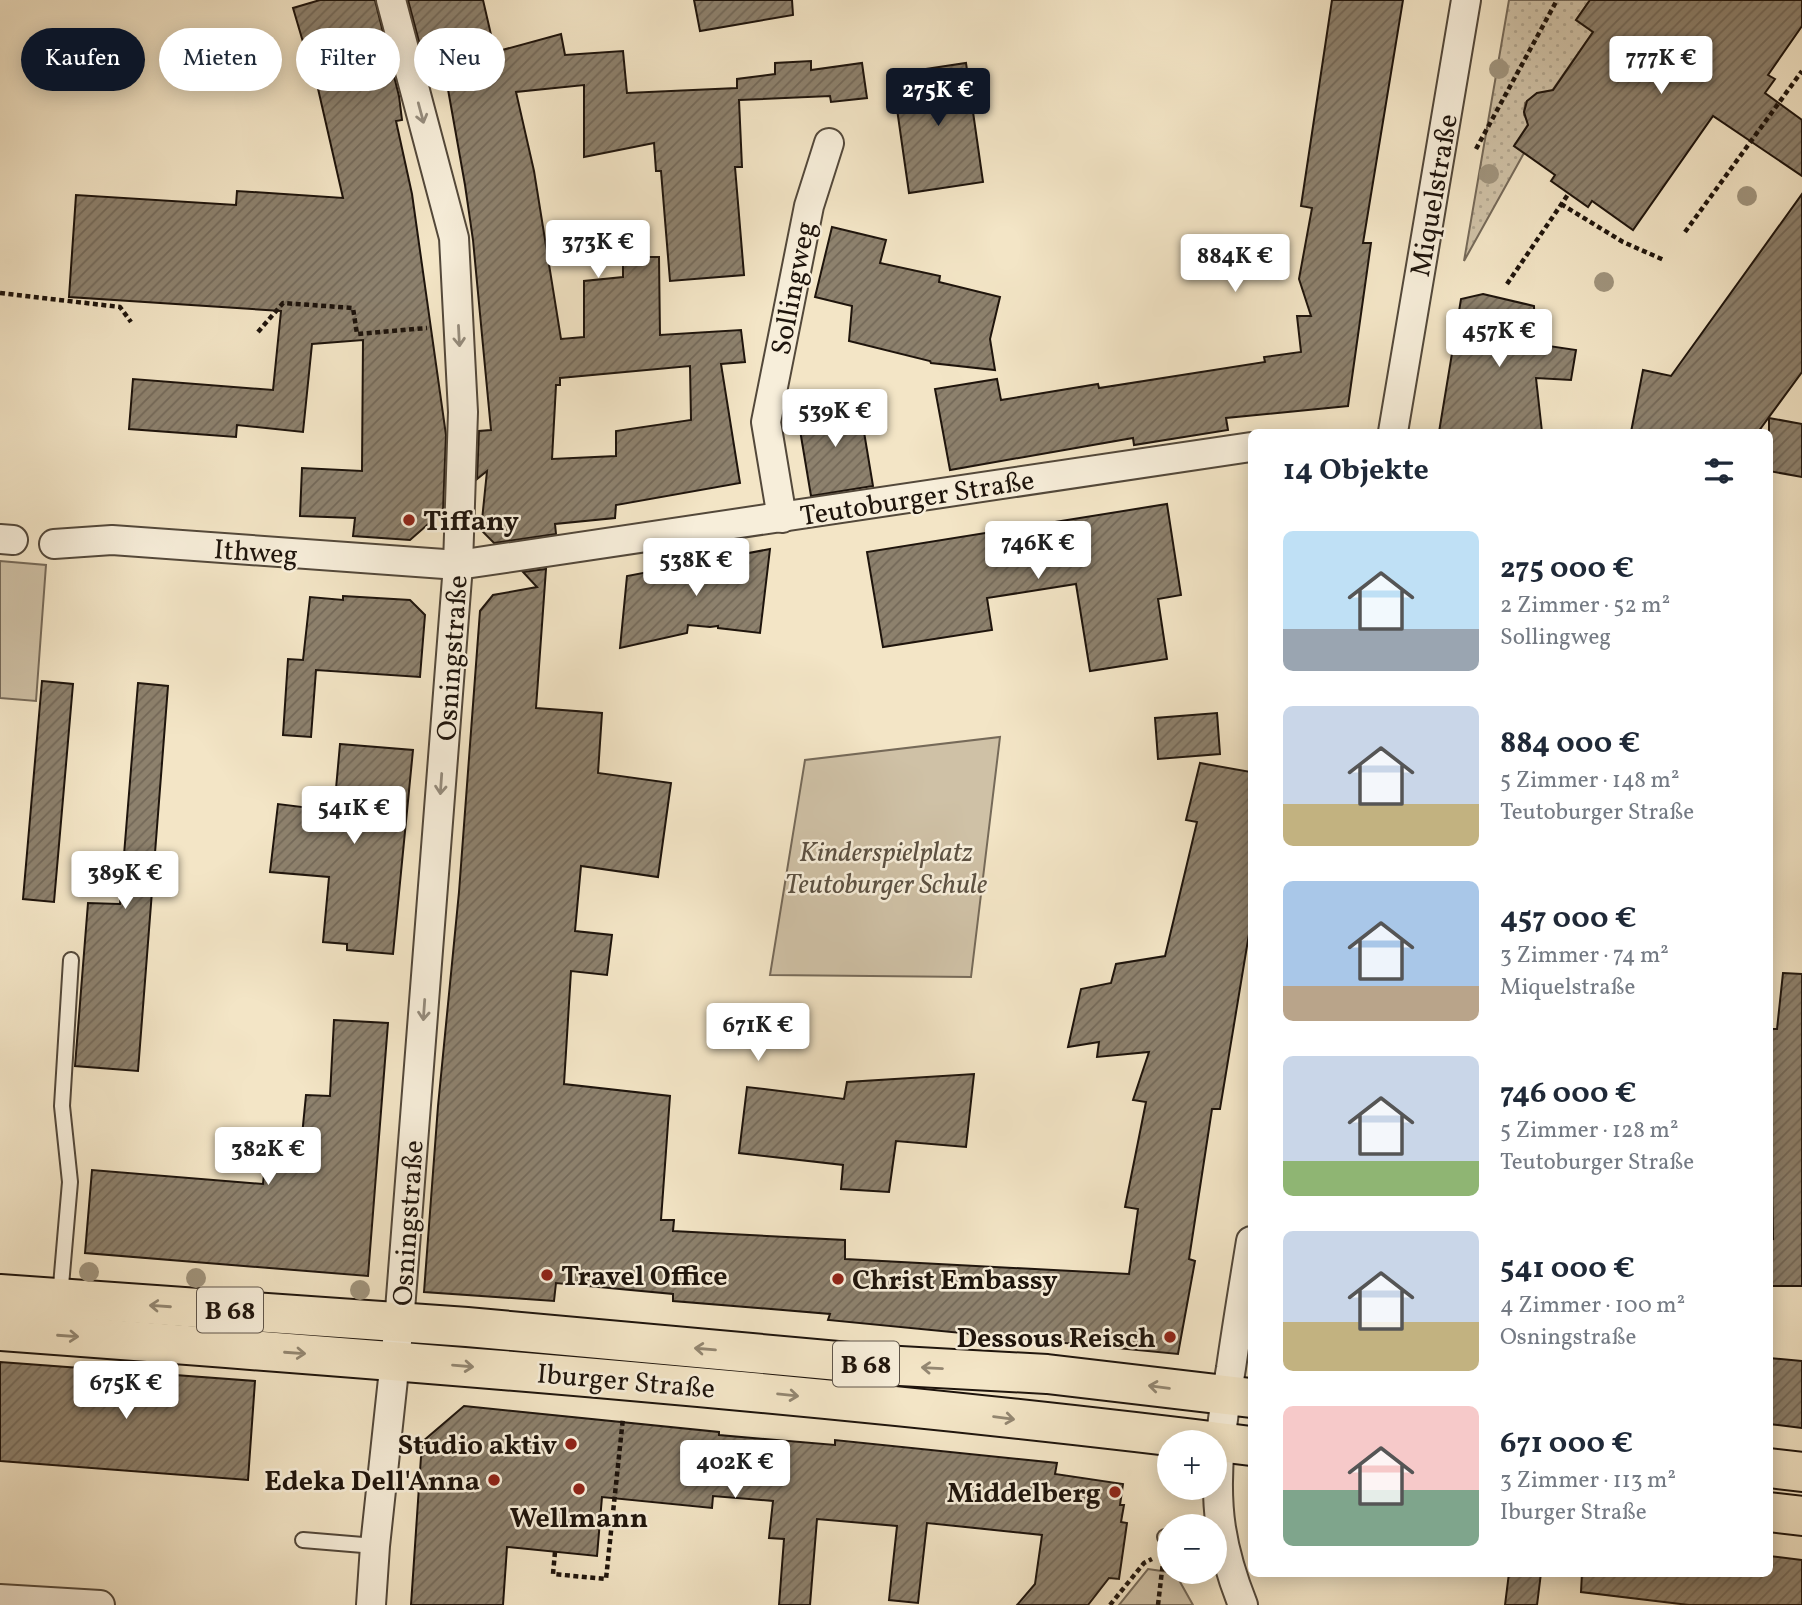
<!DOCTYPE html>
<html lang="de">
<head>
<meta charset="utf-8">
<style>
  :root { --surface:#fff; --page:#f6f6f7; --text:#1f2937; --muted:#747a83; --accent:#111827 }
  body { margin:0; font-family:Vollkorn,serif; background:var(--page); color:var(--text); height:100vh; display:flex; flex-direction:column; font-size:26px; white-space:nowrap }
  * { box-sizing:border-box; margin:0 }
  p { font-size:23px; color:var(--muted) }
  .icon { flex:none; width:38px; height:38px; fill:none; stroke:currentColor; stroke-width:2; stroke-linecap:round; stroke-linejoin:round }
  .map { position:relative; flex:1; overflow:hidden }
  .side { position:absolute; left:1248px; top:429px; width:525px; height:1148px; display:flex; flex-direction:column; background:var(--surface); border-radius:10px; box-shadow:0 4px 18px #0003 }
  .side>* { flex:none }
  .banner { position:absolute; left:21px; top:28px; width:665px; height:63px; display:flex; gap:14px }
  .tools { position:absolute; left:1157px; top:1430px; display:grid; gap:14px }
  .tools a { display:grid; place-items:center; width:70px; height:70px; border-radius:50%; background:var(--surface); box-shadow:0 4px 18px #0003; font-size:35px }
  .price { position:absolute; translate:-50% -60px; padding:0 16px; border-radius:7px; background:#fff; color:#222; font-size:23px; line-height:46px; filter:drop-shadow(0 2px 4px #0008) }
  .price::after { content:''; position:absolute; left:50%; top:42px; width:21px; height:16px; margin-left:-10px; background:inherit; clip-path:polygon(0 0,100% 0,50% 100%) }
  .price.current { background:var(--accent); color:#fff }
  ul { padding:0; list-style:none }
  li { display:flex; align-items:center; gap:21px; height:175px; padding:0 35px }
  li span { display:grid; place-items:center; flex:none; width:196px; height:140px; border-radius:10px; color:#555 }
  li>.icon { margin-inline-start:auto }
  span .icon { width:84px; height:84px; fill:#fffc; stroke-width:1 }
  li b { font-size:30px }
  h2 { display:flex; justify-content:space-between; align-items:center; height:84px; padding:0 35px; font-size:30px }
  .tag { padding:0 24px; border-radius:32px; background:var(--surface); box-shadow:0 4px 18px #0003; font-size:24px; line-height:63px }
  .tag.current { background:var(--accent); color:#fff }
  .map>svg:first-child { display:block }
  .grass { fill:url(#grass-dots); stroke:#766a59; stroke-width:2 }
  .park { fill:#cfc1a6; stroke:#766a59; stroke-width:2 }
  .building { fill:url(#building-hatch); stroke:#1e140c; stroke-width:2; fill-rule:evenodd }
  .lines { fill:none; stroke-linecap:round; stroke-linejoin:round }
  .lane-casing { stroke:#53483a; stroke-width:18 }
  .street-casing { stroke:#53483a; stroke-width:32 }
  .primary-casing { stroke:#1e140c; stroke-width:42 }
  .path { stroke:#1e140c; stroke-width:4.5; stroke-dasharray:5 3.5; stroke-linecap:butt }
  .lane { stroke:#f7eeda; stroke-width:14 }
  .street { stroke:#f7eeda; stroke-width:28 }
  .primary { stroke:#f3e5c6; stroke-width:38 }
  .tree { fill:#a0947d }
  .oneway { stroke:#958c7d }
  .oneway2 { stroke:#938772 }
  .poi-dot { fill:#8f2418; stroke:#f7eeda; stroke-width:2.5 }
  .labels { text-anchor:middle; stroke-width:5; stroke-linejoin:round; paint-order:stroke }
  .shield { fill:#f7eeda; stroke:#5f554a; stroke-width:2 }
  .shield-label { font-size:26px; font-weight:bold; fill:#1e140c }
  .street-label { font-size:28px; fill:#1e140c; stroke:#f7eeda }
  .poi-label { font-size:28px; font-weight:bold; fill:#1e140c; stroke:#f7eeda; text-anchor:end }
  .park-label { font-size:28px; font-style:italic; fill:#5c5142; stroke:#f7eeda }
</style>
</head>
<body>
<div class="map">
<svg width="1802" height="1605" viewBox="0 0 1802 1605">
  <defs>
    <pattern id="grass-dots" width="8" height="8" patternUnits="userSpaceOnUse" patternTransform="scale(1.75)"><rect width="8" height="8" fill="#cfc1a6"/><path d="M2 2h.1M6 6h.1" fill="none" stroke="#b1a58e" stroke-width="1.8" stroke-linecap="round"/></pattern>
    <pattern id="building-hatch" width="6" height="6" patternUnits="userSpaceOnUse" patternTransform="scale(1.75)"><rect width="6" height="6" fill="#8d816d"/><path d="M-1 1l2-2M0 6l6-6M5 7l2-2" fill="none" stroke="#736858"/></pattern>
  </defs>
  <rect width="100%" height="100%" fill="#f3e5c6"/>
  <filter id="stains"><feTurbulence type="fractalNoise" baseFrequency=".00286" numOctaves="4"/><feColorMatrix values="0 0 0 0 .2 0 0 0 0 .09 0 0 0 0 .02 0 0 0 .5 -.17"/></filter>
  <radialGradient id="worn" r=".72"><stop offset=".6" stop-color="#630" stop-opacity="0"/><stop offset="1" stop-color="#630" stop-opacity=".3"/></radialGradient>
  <polygon class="grass" points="1509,0 1590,0 1576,20 1593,32 1549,95 1537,93 1525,103 1524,115 1529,123 1514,146 1524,153 1464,261"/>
  <g class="park">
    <polygon points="0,561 46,565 36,701 0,698"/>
    <polygon points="1000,737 971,977 770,975 805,760"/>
    <polygon points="1148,1569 1175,1573 1193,1605 1119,1605"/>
  </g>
  <g class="building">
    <polygon points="320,0 375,0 399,96 402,120 396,121 412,194 446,435 443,511 410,540 353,536 355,518 300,516 302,468 362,471 363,340 312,344 303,432 237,425 236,437 129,429 133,379 273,390 281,311 69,297 76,195 236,205 237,191 343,198 311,58 308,59 293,8"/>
    <path d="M408,0h75l12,52 66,-18 4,21 58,-4 4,42 110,-5v-9l38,-5v-11l36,-2v9l51,-7 5,35 -36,4 -1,-6 -91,4 3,67h-7l9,108 -74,6 -9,-110h-5l-2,-28 -70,14v-72l-68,7 18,79 27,168 23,-2v-56l39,-4v-20h36l1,78 81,-5 4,32 -24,2 19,119 -124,22 -1,13 -60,6 1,10 -62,9 -13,-13 6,-59 -10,8 2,-48 12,-1 -18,-190 -8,-55 -24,-135 -19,3zM690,366l1,54 -75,11v25l-64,3 4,-74h4v-7z"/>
    <polygon points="694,0 792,0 793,15 700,31"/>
    <polygon points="1332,0 1403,0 1363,243 1371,243 1348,406 1226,418 1228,430 1134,445 1133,438 950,470 935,389 997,379 1001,400 1098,384 1099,388 1265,362 1264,357 1301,352 1297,316 1311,316 1299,279 1312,208 1301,206"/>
    <polygon points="1590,0 1802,0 1802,26 1768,75 1775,79 1765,93 1802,120 1802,176 1713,116 1633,230 1592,201 1588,207 1551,181 1555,175 1514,146 1528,125 1524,112 1527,101 1537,93 1553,90 1593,32 1576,20"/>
    <polygon points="966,63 983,182 909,193 892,74"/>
    <polygon points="1802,194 1802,372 1758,432 1631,432 1643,370 1671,376"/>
    <polygon points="832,227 886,240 880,263 940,276 939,282 1000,297 990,339 995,370 931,363 930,361 849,341 852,306 815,297"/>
    <polygon points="1483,294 1534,306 1535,344 1576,350 1571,380 1536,378 1542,432 1439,432 1461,299"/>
    <polygon points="859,402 873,486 811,496 797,412"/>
    <polygon points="1769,418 1802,424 1802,477 1769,471"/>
    <polygon points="1167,504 1181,595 1158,599 1167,659 1090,671 1076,584 987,598 992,630 883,647 867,552"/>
    <polygon points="770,549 760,633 718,628 718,626 710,627 688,625 687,633 620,648 627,576"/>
    <polygon points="546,569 536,708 602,713 598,773 671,783 658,877 581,866 575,931 612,935 607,975 571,971 564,1084 670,1096 661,1220 674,1220 673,1231 845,1240 845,1259 1129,1274 1138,1209 1125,1207 1146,1102 1133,1100 1149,1052 1097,1057 1099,1042 1068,1047 1081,989 1111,983 1116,964 1165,956 1197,822 1186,820 1200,763 1251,772 1251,922 1220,1109 1212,1109 1189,1259 1195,1261 1178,1354 828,1320 830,1314 673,1301 673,1294 556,1283 554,1301 424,1292 438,1106 459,892 480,611 493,595 537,587 523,572"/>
    <polygon points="343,596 410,600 425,615 420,677 316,670 311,737 283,735 288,659 303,660 310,597 343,600"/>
    <polygon points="42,681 73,684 54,902 23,899"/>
    <polygon points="138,683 168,686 138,1071 75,1066 88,903 120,904"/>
    <polygon points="1217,713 1220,754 1158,759 1155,718"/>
    <polygon points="340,744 413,750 393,954 347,950 347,944 323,942 329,877 270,872 278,804 334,811"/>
    <polygon points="1783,973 1802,974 1802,1286 1769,1286 1769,1239 1773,1239 1769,1029 1777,1029"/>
    <polygon points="334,1020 388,1023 368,1276 85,1253 92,1170 263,1184 266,1153 300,1156 306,1095 330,1096"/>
    <polygon points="974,1074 966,1147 896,1141 889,1192 841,1189 843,1165 739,1153 747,1087 844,1099 847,1082"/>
    <polygon points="1769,1358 1802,1361 1802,1428 1769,1424"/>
    <polygon points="0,1362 255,1381 248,1480 0,1461"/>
    <polygon points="464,1406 719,1432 719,1435 835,1445 835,1440 1057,1463 1055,1474 1123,1484 1120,1505 1124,1505 1121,1522 1127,1523 1119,1579 1109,1578 1088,1605 1017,1605 1035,1584 1042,1535 927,1523 918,1603 889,1600 897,1526 817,1519 810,1605 779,1605 784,1539 769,1538 773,1501 713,1496 712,1508 602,1497 597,1556 507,1547 503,1605 411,1605 422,1442"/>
    <polygon points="1769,1556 1802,1560 1802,1605 1689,1605 1581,1592 1582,1573 1769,1573"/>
    <polygon points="1509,1573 1541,1573 1537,1605 1505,1605"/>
  </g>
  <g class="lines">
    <defs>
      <g id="lane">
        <polyline points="60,1297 70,1182 62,1106 71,960"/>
        <polyline points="1165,1537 1169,1537"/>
        <polyline points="303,1540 375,1546"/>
      </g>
      <g id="street">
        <polyline points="1393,432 1466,0"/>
        <polyline points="782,518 766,422 809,206 829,143"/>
        <polyline points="0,539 13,540"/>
        <polyline points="54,544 112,540 458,565 1251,447"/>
        <polyline points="0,1599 100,1605"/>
        <polyline points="371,1605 375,1546 399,1323 458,565 463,412 454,238 391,0"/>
        <path d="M1243,1605c-10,-25 -18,-51 -22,-77 -8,-53 1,-107 10,-160 6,-42 13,-84 20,-127"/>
      </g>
      <g id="primary">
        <polyline points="0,1294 467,1327 882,1365 1047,1374 1251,1398"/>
        <path d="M0,1331c418,31 835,63 1251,115"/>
        <polyline points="1769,1468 1802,1472"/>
        <polyline points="1769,1512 1802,1516"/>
      </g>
    </defs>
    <use href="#lane" class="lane-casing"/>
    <use href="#street" class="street-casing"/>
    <use href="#primary" class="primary-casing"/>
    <g class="path">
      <polyline points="1476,149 1557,0"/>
      <polyline points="1561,204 1623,242 1664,260"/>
      <polyline points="1685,232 1802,71"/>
      <polyline points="1507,284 1569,193"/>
      <polyline points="0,293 120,307 131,322"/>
      <polyline points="258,332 283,303 353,308 357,334 427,328"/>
      <polyline points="555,1552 553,1574 606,1579 623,1418"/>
      <polyline points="1110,1605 1144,1563 1152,1559"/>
      <polyline points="1158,1605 1163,1562"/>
    </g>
    <use href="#lane" class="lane"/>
    <use href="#street" class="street"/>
    <use href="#primary" class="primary"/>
  </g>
  <g class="tree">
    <circle cx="1499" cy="69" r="10"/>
    <circle cx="1489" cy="174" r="10"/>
    <circle cx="1747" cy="196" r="10"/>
    <circle cx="1604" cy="282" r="10"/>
    <circle cx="89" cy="1272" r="10"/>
    <circle cx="196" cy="1278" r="10"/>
    <circle cx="360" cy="1290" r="10"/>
  </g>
  <defs><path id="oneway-shaft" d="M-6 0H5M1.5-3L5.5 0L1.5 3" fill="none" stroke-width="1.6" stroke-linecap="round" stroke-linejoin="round" transform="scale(1.75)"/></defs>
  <g class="oneway">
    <use href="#oneway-shaft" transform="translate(421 113) rotate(75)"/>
    <use href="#oneway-shaft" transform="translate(459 336) rotate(87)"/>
    <use href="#oneway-shaft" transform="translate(441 784) rotate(94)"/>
    <use href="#oneway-shaft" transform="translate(424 1010) rotate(94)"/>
  </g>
  <g class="oneway2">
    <use href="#oneway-shaft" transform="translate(160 1306) rotate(-176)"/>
    <use href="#oneway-shaft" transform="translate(68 1336) rotate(4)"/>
    <use href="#oneway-shaft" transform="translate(705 1349) rotate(-175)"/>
    <use href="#oneway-shaft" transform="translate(295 1353) rotate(4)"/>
    <use href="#oneway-shaft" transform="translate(463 1366) rotate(5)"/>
    <use href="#oneway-shaft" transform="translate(932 1368) rotate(-177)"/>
    <use href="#oneway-shaft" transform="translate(1159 1387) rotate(-173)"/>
    <use href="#oneway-shaft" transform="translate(788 1395) rotate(6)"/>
    <use href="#oneway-shaft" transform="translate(1004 1418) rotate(7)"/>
  </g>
  <g class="poi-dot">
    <circle cx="409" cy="520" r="7"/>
    <circle cx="547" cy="1275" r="7"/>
    <circle cx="838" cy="1279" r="7"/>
    <circle cx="1170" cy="1337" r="7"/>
    <circle cx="571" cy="1444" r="7"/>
    <circle cx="494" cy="1480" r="7"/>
    <circle cx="579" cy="1489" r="7"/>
    <circle cx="1115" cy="1492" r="7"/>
  </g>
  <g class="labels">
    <g class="shield">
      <rect x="197" y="1287.5" width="66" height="45" rx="5"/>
      <rect x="833" y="1341.5" width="66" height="45" rx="5"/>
    </g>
    <g class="shield-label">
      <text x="230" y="1319">B 68</text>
      <text x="866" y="1373">B 68</text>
    </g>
    <g class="street-label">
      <text transform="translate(1433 195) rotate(-80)" y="10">Miquelstraße</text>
      <text transform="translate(792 288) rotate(-79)" y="10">Sollingweg</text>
      <text transform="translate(917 497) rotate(-9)" y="10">Teutoburger Straße</text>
      <text transform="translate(256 551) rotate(4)" y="10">Ithweg</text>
      <text transform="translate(451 658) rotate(-86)" y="10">Osningstraße</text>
      <text transform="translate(407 1223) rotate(-86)" y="10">Osningstraße</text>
      <text transform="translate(626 1380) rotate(5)" y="10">Iburger Straße</text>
    </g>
    <g class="poi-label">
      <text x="423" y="530" text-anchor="start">Tiffany</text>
      <text x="561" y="1285" text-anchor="start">Travel Office</text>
      <text x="852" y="1289" text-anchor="start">Christ Embassy</text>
      <text x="1156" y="1347">Dessous Reisch</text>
      <text x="557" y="1454">Studio aktiv</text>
      <text x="480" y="1490">Edeka Dell'Anna</text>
      <text x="1101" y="1502">Middelberg</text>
      <text x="579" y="1527" text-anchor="middle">Wellmann</text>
    </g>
    <g class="park-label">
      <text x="886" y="861">Kinderspielplatz<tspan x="886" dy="32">Teutoburger Schule</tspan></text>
    </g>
  </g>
  <rect width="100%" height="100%" filter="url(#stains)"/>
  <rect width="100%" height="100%" fill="url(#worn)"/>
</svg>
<div class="tools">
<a>+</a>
<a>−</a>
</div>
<b class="price" style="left:1661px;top:96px">777K €</b>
<b class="price current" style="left:938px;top:128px">275K €</b>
<b class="price" style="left:598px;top:280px">373K €</b>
<b class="price" style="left:1235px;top:294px">884K €</b>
<b class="price" style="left:1499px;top:369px">457K €</b>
<b class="price" style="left:835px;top:449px">539K €</b>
<b class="price" style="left:1038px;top:581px">746K €</b>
<b class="price" style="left:696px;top:598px">538K €</b>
<b class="price" style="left:354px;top:846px">541K €</b>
<b class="price" style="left:125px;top:911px">389K €</b>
<b class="price" style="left:758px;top:1063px">671K €</b>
<b class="price" style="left:268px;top:1187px">382K €</b>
<b class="price" style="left:126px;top:1421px">675K €</b>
<b class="price" style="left:735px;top:1500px">402K €</b>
<div class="banner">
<a class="tag current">Kaufen</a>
<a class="tag">Mieten</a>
<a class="tag">Filter</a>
<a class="tag">Neu</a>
</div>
<section class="side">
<h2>14 Objekte<svg class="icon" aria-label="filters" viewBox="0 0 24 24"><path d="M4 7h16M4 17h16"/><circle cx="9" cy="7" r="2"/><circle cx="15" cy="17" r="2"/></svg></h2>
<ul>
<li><span style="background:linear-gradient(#bfe0f5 70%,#9aa5b1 0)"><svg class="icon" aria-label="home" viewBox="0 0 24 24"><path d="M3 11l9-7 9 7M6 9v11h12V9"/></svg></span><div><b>275 000 €</b><p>2 Zimmer · 52 m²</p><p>Sollingweg</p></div></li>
<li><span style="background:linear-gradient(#c9d6e8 70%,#c2b280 0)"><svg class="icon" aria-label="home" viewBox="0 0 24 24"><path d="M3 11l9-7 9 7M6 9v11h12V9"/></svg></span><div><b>884 000 €</b><p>5 Zimmer · 148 m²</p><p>Teutoburger Straße</p></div></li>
<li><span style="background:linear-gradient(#a9c7e8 75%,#b9a48a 0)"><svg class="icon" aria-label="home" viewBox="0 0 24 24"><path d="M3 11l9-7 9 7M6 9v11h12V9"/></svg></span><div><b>457 000 €</b><p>3 Zimmer · 74 m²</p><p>Miquelstraße</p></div></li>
<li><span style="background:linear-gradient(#c9d6e8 75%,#8fb573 0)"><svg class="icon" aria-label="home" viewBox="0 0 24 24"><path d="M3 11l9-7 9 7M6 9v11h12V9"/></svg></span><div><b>746 000 €</b><p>5 Zimmer · 128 m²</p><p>Teutoburger Straße</p></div></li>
<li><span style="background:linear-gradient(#c9d6e8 65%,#c2b280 0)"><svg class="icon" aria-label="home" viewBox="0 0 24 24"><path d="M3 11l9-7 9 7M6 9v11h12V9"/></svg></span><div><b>541 000 €</b><p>4 Zimmer · 100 m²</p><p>Osningstraße</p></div></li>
<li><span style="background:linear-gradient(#f6c9c9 60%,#7fa58c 0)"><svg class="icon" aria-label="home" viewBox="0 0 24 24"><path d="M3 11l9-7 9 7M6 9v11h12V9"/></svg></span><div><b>671 000 €</b><p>3 Zimmer · 113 m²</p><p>Iburger Straße</p></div></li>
</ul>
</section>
</div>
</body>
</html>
